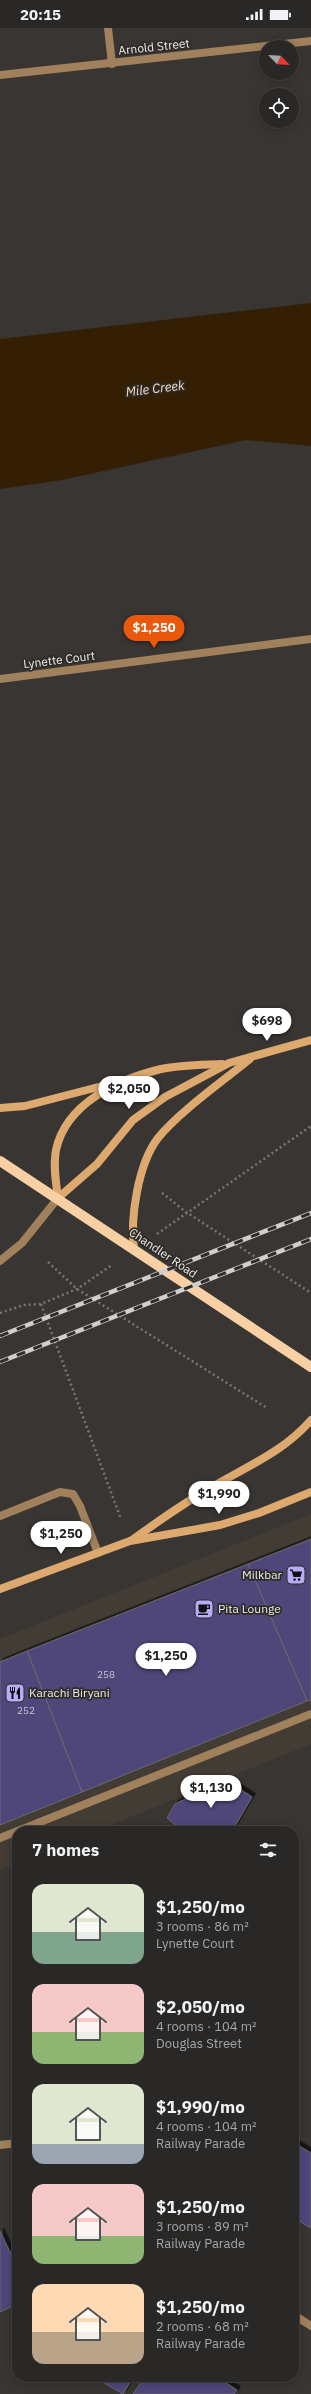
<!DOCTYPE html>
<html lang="en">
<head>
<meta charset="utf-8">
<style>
  :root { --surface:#2a2826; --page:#363432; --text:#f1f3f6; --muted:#a5a6a7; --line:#464443; --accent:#ea580c }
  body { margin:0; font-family:"IBM Plex Sans",sans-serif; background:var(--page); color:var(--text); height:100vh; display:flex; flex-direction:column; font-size:15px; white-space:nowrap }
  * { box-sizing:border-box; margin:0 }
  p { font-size:13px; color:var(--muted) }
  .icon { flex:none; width:22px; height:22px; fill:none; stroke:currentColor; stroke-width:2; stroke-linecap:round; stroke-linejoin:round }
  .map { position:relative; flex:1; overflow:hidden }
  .drawer { position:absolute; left:12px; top:1798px; width:287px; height:556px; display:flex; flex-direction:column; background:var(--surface); border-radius:16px; box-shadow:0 2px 10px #0003,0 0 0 1px var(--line) }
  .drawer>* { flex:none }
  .needle { width:26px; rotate:115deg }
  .tools { position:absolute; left:259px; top:12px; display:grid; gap:8px }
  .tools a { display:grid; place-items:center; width:40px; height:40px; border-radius:50%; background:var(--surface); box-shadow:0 2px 10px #0003,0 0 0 1px var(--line); font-size:20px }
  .price { position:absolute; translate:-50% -34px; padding:0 9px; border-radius:14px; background:#fff; color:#222; font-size:13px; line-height:26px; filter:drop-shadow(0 1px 2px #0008) }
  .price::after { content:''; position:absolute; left:50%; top:24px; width:12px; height:9px; margin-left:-6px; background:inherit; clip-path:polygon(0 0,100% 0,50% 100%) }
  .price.current { background:var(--accent); color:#fff }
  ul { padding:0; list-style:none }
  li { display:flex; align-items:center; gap:12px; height:100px; padding:0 20px }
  li span { display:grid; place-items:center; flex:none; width:112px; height:80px; border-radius:12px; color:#555 }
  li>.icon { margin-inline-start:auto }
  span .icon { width:48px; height:48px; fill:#fffc; stroke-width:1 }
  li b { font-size:17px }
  h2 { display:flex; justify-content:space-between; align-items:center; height:48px; padding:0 20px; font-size:17px }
  .status { display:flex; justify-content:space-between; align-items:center; height:28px; padding:0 20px; background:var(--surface); direction:ltr }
  .status svg { height:11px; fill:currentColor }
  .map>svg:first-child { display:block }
  .built { fill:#433c34 }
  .water { fill:#341f04 }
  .building { fill:#50467a; stroke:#69696d; filter:url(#shadow) }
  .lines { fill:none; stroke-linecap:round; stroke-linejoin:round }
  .path { stroke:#797674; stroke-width:2.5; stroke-dasharray:2 3; stroke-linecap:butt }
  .lane { stroke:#a1805c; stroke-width:8 }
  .street { stroke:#a1805c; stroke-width:8 }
  .secondary { stroke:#dea96e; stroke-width:8 }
  .primary { stroke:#f8d0a3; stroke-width:10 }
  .rail-casing { stroke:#d1cfce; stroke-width:4.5 }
  .rail { stroke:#2e2b29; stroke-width:3; stroke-dasharray:9; stroke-linecap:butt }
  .labels { text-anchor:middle; stroke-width:3.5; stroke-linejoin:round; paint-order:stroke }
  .number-label { font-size:10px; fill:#c6c2cf }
  .street-label { font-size:12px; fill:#eeeceb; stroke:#2e2b29 }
  .poi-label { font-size:12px; fill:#eeeceb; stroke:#2e2b29; text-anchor:start }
  .water-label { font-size:13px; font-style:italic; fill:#f7ddc2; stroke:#2e2b29 }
</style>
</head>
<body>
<div class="status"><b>20:15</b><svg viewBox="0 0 49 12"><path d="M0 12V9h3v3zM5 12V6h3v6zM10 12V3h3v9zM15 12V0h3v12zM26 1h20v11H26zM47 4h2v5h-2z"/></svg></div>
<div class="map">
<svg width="311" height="2366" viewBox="0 0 311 2366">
  <defs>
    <filter id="shadow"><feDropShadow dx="3.5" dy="-3.5" stdDeviation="0" flood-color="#0009"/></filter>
  </defs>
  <rect width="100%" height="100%" fill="#383532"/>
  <polygon class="built" points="311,1486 311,1716 96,1803 17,1803 17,1835 0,1842 0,1611"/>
  <polygon class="water" points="311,275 311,418 246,412 62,452 0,461 0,311"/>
  <g class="building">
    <polygon points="311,1511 311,1672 307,1673 248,1536"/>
    <polygon points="248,1536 307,1673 82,1764 27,1623"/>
    <polygon points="27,1623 82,1764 0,1797 0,1634"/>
    <polygon points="226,1752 252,1769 232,1803 175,1803 178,1799 167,1790 175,1776"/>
    <polygon points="294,2115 311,2125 311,2200 294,2190"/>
    <polygon points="0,2203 17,2239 17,2276 0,2284"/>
    <polygon points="94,2349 133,2349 123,2366"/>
    <polygon points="145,2349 217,2349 237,2362 234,2366 133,2366"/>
  </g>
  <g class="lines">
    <g class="path">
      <polyline points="162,1165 186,1184 311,1265"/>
      <polyline points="157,1206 311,1098"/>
      <polyline points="48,1234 77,1261 267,1380"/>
      <polyline points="41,1276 121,1491"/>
      <polyline points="0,1285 24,1277 41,1276 77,1261 112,1237"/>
    </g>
    <g class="lane">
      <polyline points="0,1488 60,1464 73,1466 80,1478 98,1525"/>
      <polyline points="0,1810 311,1686"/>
    </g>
    <g class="street">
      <polyline points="108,0 112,36"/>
      <polyline points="0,47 311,13"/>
      <polyline points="0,651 311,611"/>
      <polyline points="0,1233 22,1215 58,1170"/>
      <polyline points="0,2117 17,2115"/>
      <polyline points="294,2287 311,2298"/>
    </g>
    <g class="secondary">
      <polyline points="0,1080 25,1078 110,1056"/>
      <polyline points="58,1170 97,1136 133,1092 165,1069 229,1035 311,1012"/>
      <path d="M58,1170c-2,-15 -5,-32 -2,-48 10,-47 63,-71 105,-81 20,-4 41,-4 61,-5"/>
      <path d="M134,1221c-4,-31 4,-85 24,-111 21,-26 65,-57 92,-79"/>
      <path d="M132,1512c28,-20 56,-40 87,-57 33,-19 66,-33 92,-63"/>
      <polyline points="0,1561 130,1513 220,1497 259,1485 311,1464"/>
    </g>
    <polyline class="primary" points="0,1133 311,1339"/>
    <defs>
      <g id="rail">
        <polyline points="0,1308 311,1185"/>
        <polyline points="0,1334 311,1211"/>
      </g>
    </defs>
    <use href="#rail" class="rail-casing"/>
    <use href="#rail" class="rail"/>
  </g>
  <defs>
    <symbol id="supermarket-square" viewBox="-11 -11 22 22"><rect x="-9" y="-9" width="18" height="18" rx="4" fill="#b8abf7" stroke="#2e2b29"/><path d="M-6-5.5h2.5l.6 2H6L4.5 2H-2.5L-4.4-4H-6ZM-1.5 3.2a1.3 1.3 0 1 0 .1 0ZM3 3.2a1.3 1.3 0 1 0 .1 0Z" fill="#111"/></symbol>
    <symbol id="cafe-square" viewBox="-11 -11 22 22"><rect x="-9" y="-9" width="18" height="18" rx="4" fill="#b8abf7" stroke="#2e2b29"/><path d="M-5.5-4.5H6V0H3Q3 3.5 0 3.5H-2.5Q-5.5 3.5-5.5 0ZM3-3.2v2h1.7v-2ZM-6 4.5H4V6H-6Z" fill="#111"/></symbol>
    <symbol id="restaurant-square" viewBox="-11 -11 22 22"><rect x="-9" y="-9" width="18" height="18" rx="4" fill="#b8abf7" stroke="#2e2b29"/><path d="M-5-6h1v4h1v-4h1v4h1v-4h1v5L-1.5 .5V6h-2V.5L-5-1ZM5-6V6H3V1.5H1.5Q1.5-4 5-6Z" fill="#111"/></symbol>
  </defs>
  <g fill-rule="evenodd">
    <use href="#supermarket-square" x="285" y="1536" width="22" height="22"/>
    <use href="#cafe-square" x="193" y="1570" width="22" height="22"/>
    <use href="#restaurant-square" x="4" y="1654" width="22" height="22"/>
  </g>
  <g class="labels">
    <g class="number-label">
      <text x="106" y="1650">258</text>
      <text x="26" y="1686">252</text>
    </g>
    <g class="street-label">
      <text transform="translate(154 19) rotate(-6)" y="4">Arnold Street</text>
      <text transform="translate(59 632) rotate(-7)" y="4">Lynette Court</text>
      <text transform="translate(163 1225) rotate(34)" y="4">Chandler Road</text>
    </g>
    <g class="poi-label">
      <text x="282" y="1551" text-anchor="end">Milkbar</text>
      <text x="218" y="1585">Pita Lounge</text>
      <text x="29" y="1669">Karachi Biryani</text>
    </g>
    <g class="water-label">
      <text transform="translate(155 360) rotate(-7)" y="5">Mile Creek</text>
    </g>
  </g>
</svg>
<div class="tools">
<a><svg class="needle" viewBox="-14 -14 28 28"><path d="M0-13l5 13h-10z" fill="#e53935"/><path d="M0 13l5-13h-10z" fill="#a5a6a7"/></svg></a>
<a><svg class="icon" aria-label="locate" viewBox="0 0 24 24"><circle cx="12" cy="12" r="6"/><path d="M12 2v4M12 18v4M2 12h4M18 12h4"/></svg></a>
</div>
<b class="price current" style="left:154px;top:621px">$1,250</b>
<b class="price" style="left:267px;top:1014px">$698</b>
<b class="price" style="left:129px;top:1082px">$2,050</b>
<b class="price" style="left:219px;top:1487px">$1,990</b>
<b class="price" style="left:61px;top:1527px">$1,250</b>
<b class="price" style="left:166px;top:1649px">$1,250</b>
<b class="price" style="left:211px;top:1781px">$1,130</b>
<section class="drawer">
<h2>7 homes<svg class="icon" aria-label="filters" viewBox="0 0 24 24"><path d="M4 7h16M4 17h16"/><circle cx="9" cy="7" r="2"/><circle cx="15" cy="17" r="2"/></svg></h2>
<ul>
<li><span style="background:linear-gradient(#dfe7d0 60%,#7fa58c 0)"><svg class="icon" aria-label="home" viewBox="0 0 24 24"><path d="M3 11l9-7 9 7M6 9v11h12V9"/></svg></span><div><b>$1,250/mo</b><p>3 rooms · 86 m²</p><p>Lynette Court</p></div></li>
<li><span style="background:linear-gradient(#f6c9c9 60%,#8fb573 0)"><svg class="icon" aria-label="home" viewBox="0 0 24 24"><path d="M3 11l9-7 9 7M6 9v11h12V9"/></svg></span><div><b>$2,050/mo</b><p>4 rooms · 104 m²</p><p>Douglas Street</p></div></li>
<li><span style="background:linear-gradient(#dfe7d0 75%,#9aa5b1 0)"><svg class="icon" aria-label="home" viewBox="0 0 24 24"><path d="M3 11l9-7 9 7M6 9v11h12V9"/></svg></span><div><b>$1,990/mo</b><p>4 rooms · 104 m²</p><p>Railway Parade</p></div></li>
<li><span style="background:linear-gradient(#f6c9c9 65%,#8fb573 0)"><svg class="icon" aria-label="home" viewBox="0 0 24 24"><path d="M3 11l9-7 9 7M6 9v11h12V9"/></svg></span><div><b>$1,250/mo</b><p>3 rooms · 89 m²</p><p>Railway Parade</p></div></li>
<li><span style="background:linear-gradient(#ffd9b3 60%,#b9a48a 0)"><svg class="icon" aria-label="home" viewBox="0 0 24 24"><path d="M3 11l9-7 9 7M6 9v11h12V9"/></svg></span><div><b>$1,250/mo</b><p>2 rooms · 68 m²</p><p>Railway Parade</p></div></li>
</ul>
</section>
</div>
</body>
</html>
